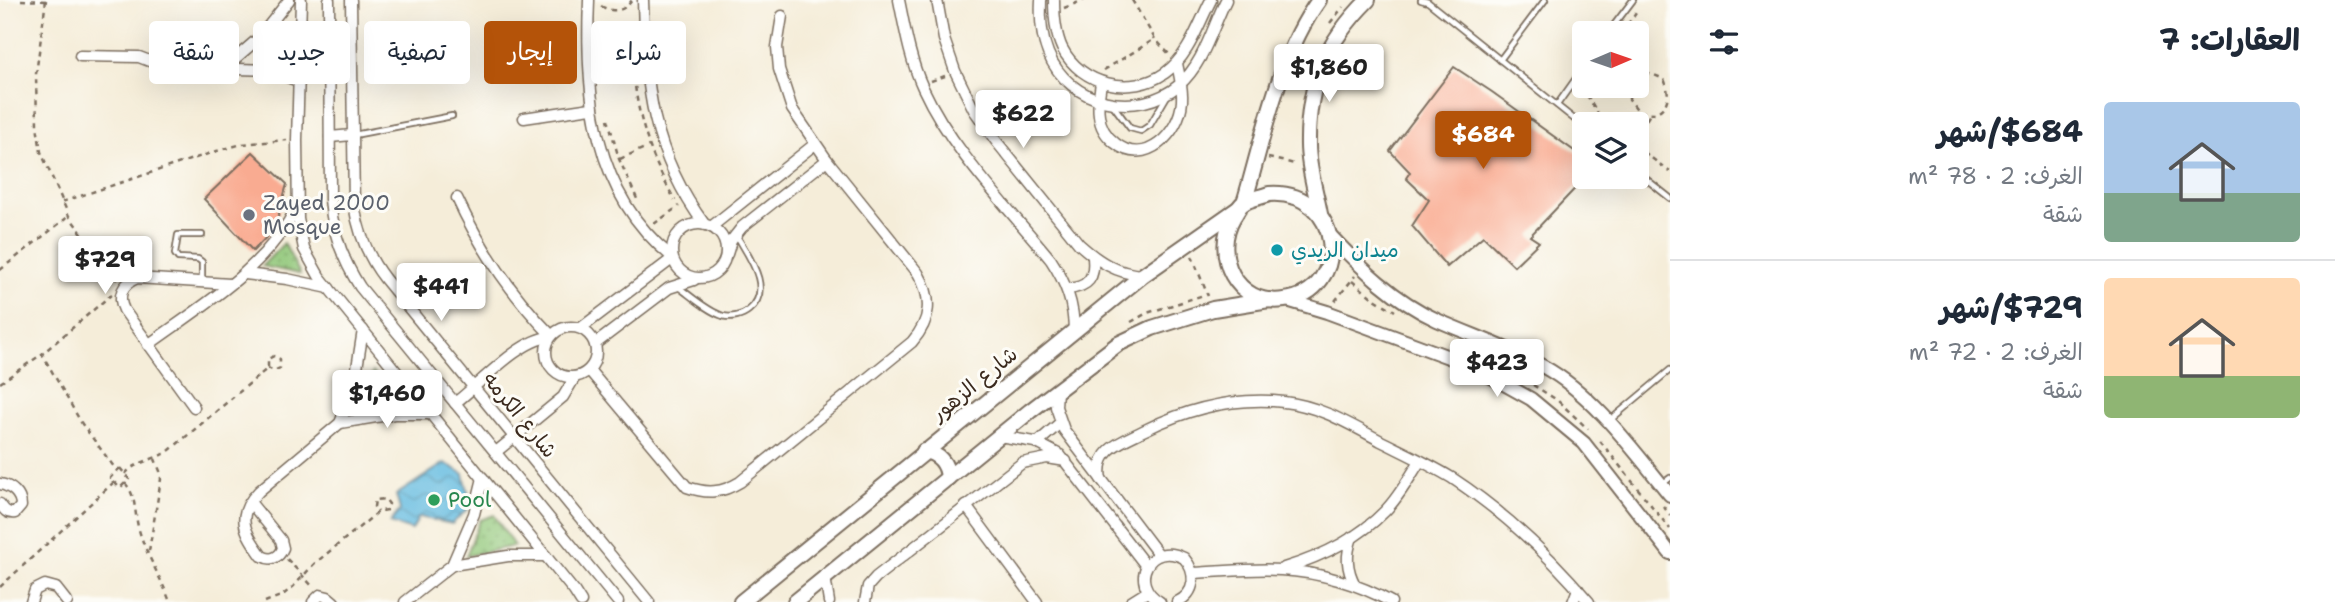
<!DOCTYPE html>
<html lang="ar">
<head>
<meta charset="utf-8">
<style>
  :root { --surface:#fff; --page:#f6f6f7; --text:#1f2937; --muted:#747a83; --line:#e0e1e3; --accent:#b45309 }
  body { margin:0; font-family:"Shantell Sans","Playpen Sans Arabic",sans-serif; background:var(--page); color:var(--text); direction:rtl; height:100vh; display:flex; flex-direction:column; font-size:26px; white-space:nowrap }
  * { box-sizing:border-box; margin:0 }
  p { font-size:23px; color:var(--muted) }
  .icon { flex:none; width:38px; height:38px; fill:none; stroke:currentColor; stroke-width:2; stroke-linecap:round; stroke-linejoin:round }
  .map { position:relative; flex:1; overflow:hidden; direction:ltr }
  .details { display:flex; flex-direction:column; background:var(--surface); width:665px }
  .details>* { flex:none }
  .banner { position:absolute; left:21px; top:21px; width:665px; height:63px; direction:rtl; display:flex; gap:14px }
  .needle { width:46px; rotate:88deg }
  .tools { position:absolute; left:1572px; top:21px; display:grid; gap:14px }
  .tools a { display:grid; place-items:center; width:77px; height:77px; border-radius:7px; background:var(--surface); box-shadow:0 7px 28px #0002; font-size:35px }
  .price { position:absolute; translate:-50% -60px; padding:0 16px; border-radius:7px; background:#fff; color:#222; font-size:23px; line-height:46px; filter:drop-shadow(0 2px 4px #0008) }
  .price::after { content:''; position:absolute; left:50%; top:42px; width:21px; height:16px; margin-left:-10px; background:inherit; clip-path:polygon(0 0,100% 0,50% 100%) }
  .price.current { background:var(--accent); color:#fff }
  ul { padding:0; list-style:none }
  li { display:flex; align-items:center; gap:21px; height:175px; padding:0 35px }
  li+li { border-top:2px solid var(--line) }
  li span { display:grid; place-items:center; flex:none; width:196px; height:140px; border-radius:7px; color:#555 }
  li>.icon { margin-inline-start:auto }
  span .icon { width:84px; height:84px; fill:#fffc; stroke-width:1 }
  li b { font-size:30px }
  h2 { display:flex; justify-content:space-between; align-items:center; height:84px; padding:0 35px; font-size:30px }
  .chip { padding:0 24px; border-radius:7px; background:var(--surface); box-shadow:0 7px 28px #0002; font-size:24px; line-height:63px }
  .chip.current { background:var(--accent); color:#fff }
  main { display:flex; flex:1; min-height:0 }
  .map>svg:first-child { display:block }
  .garden { fill:url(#garden-dots); stroke:#66794c; stroke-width:2 }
  .water { fill:url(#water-waves); stroke:#4f727f; stroke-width:2 }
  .building { fill:#f9ab91 }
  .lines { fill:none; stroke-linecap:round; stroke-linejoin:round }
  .service-casing { stroke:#7c6e5f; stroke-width:8 }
  .minor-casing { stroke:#7c6e5f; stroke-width:13 }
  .tertiary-casing { stroke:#7c6e5f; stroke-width:16 }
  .secondary-casing { stroke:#7c6e5f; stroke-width:18 }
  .path { stroke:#7c6e5f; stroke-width:2.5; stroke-dasharray:5 5; stroke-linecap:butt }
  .service { stroke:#fff; stroke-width:4.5 }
  .minor { stroke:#fff; stroke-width:10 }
  .tertiary { stroke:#fff; stroke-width:12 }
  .secondary { stroke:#fff; stroke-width:14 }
  .worship-dot { fill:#6b7280; stroke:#fdfcf7; stroke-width:2.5 }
  .culture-dot { fill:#0f9aa8; stroke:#fdfcf7; stroke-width:2.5 }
  .leisure-dot { fill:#2e9e5b; stroke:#fdfcf7; stroke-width:2.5 }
  .labels { text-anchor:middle; stroke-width:6; stroke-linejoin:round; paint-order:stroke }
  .worship-label { font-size:21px; fill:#5b616d; stroke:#fdfcf7; text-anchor:start }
  .culture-label { font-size:21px; fill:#0d838f; stroke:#fdfcf7; text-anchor:start }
  .street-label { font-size:21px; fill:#3b2a1e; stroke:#fdfcf7 }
  .leisure-label { font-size:21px; fill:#27864d; stroke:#fdfcf7; text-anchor:start }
</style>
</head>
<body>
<main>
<section class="details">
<h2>العقارات: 7<svg class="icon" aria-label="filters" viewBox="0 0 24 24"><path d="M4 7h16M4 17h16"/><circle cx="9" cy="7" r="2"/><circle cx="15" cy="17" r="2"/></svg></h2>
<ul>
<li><span style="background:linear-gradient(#a9c7e8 65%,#7fa58c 0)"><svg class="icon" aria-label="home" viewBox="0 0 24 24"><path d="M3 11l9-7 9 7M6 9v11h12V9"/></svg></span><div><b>$684/شهر</b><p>الغرف: 2 · 78 m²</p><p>شقة</p></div></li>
<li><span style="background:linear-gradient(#ffd9b3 70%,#8fb573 0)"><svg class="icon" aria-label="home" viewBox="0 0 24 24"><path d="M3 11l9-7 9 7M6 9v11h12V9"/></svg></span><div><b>$729/شهر</b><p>الغرف: 2 · 72 m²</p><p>شقة</p></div></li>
</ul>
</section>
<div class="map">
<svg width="1670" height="602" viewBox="0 0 1670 602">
  <defs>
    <pattern id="garden-dots" width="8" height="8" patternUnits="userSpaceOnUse" patternTransform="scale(1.75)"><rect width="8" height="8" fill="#92c87a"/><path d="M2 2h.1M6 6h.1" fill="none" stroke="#78a363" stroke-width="1.8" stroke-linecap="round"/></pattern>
    <pattern id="water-waves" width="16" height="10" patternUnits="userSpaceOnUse" patternTransform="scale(1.75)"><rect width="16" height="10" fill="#63bbe0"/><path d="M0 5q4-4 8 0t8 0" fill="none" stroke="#5398b5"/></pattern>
  </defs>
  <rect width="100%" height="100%" fill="#fdfcf7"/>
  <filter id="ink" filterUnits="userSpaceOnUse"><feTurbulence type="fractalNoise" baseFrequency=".0143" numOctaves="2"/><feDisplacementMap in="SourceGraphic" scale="14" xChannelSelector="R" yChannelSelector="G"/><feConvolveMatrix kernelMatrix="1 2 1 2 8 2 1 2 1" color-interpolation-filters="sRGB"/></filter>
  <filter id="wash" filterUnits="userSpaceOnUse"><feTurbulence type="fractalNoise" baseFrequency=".00686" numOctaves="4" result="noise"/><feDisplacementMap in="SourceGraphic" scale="28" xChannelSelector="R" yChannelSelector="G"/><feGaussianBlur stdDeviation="1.57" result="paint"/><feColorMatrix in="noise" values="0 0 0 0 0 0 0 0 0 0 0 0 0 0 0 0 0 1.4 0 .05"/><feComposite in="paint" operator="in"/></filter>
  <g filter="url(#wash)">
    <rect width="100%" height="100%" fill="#f5edd9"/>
    <g class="garden">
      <polygon points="284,243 300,274 262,266"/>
      <polygon points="373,372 397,403 352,413"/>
      <polygon points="494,515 514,546 466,556 480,520"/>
    </g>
    <polygon class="water" points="445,463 464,474 471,506 452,524 419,517 412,530 390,523 400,510 396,495"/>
    <g id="blocks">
      <g class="building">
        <polygon points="1454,67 1492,92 1584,158 1584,179 1530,236 1539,242 1514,266 1483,236 1447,267 1412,226 1429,200 1406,178 1410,172 1390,151"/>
        <polygon points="253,152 287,184 275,228 253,251 204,199"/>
      </g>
    </g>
  </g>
  <g filter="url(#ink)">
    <use href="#blocks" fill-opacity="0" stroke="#7c6e5f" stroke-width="2"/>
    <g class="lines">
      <defs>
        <g id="service">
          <polyline points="1421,0 1428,2 1584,127"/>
          <polyline points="1608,33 1633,0"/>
          <polyline points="1500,60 1545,0"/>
          <polyline points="1113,105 1130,128 1141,131 1150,125 1167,96"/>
          <polyline points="1557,105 1584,67"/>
          <polyline points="354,135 452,116"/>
          <polyline points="1636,171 1670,198"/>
          <polyline points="202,235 178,235 175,254 178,258 198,259 202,262 202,281"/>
          <path d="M677,286c13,9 30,25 46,30 8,2 19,0 26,-6 25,-20 0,-53 -12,-74"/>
          <polyline points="1609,421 1670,370"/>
          <polyline points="1662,484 1670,478"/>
        </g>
        <g id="minor">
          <polyline points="301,0 297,140 298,219 304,249 319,276 574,591 581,602"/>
          <path d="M329,0l1,199c2,33 12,60 30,88l258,315"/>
          <path d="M351,0l3,204c4,28 13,52 31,75l264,323"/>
          <path d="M589,0c-4,94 4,193 82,256"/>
          <path d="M643,0c2,85 9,154 62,225"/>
          <path d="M899,0c6,30 11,60 24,88 29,63 84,118 128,172 15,23 23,44 23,72"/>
          <path d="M937,0l7,39 11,32 19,39 22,31 83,103c19,17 38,30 64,31"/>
          <path d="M1041,0c-1,18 0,36 7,53 21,52 89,67 131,32 25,-22 33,-57 47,-85"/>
          <path d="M1054,0c0,17 1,33 8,48 19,37 69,49 103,25 24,-17 33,-48 46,-73"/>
          <polyline points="80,56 139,57 165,67 270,70 300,82"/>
          <polyline points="223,69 259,38 289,0"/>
          <path d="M1101,82c-1,10 -4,22 -2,33 1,11 7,21 16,28 30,25 65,-10 67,-42 1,-13 -3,-26 -5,-38"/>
          <polyline points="524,118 591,108"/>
          <polyline points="330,137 352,135"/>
          <path d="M457,198c24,52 54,96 94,137"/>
          <circle cx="699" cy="251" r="27"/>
          <polyline points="711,227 815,144"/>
          <polyline points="727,254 731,241 742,227 827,160"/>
          <polyline points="245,274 287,279 329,288"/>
          <path d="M1067,289c22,-2 28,-11 26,-32"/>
          <circle cx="571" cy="352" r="25"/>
          <polyline points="581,328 672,259"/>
          <polyline points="595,344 669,288 694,280"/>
          <path d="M148,345c55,-40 117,-76 149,-138"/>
          <path d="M589,370l98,117c20,7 35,6 53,-5l172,-140c19,-22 21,-43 6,-69l-91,-113 -35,-51 -13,-40 -2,-22 5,-31"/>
          <polyline points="1057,390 1056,407 1064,430 1159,555"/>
          <path d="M455,403c25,-19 64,-63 94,-66"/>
          <path d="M194,407l-70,-97c-7,-14 -2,-26 13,-32l93,6"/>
          <polyline points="340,423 394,414 431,414"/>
          <polyline points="999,436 1035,442 1060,455 1146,566"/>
          <polyline points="1037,443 1060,423"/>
          <polyline points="496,452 563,397 575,377"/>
          <path d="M1101,479c-6,-30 22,-38 44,-49 44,-22 90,-33 139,-28 36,4 65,22 97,39 24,12 48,23 71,37 52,34 97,77 137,124"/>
          <path d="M0,484c11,2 21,10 21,22l-6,7c-8,1 -11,-3 -15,-9"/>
          <path d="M250,502l31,38 2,8c-4,10 -12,13 -21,8 -17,-24 -28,-40 -3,-65l81,-68 14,-36 9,-57"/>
          <polyline points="966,506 1037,602"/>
          <path d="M1352,537c-6,18 -6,31 3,48"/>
          <polyline points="452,565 508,556 546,556"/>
          <path d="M1284,568c36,-11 74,-29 101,-57 14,-14 24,-33 35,-50"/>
          <path d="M1193,573c29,-1 59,-5 88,-3 38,2 78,14 110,32"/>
          <polyline points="825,577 829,602"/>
          <polyline points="31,602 35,590 45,585 56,588 67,602"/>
          <polyline points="313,602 320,595 328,597 334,602"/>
          <polyline points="405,602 452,565 474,514 483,478"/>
          <polyline points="865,602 868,586 876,577 1022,463 1047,458 1066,461"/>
          <polyline points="1131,602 1147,592"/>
          <path d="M1160,602c-33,-19 -10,-62 24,-44 13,15 12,35 -7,44"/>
          <polyline points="1573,602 1578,589"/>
        </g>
        <g id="tertiary">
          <path d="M1330,235c31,33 65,66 107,85 36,16 73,28 107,47 50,28 90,84 126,128"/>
          <polyline points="1287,300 1327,312 1470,365 1531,399 1584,443 1670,553"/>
        </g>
        <g id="secondary">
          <path d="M1269,194c74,-5 84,97 15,106 -48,7 -73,-46 -50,-84 3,-4 5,-10 9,-13 7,-4 18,-6 26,-9z"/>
          <path d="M1244,203c20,-67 34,-146 75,-203"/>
          <path d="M1320,214c-4,-22 -12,-46 -12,-69 -1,-61 18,-103 60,-145"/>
          <path d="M924,451c15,3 23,12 24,27"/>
          <polyline points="741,602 1143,275 1239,208"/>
          <polyline points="795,602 1030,411 1118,344 1152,328 1213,309 1269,300"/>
        </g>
      </defs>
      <use href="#service" class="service-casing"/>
      <use href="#minor" class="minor-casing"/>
      <use href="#tertiary" class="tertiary-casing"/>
      <use href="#secondary" class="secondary-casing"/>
      <g class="path">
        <polyline points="21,0 46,1"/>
        <polyline points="46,0 36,74 37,126 41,152 69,216 117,280"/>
        <polyline points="1132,0 1155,39 1170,55"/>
        <path d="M601,6c12,7 23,6 31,-6"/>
        <polyline points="1064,8 1084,0"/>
        <polyline points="1330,23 1343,7"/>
        <polyline points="1622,33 1638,9"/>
        <path d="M633,47c-1,54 14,106 42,153"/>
        <path d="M599,62c14,-5 24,-5 34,7"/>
        <polyline points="1104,70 1155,39"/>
        <polyline points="931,81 945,76"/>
        <polyline points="1588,86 1585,92 1587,95 1601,119 1607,124"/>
        <path d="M1630,86l-1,13 10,13 16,1c15,-7 15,-20 9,-34l-15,-6 -13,5"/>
        <polyline points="608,119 619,159 638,201"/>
        <polyline points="1636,137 1650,114"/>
        <polyline points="1636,146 1670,172"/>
        <polyline points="1268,158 1295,164"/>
        <polyline points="620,159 649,146"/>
        <polyline points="62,202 217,151 242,144 287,140"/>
        <polyline points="654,224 679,206"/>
        <polyline points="1192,256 1208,296"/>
        <polyline points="0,270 69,216"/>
        <polyline points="1352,281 1373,298 1395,311"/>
        <polyline points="112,294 42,354 82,424 117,471"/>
        <polyline points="1335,301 1355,276"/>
        <polyline points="1131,322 1147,313 1207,294"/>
        <polyline points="0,383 42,354"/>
        <polyline points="1533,385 1557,400 1588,429"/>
        <polyline points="1600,441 1670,529"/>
        <polygon points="120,468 129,479 120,488 110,478"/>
        <path d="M125,474c11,-13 31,-14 45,-24l98,-82v-9l6,-3 6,3v9l-6,3 -6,-3"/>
        <path d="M125,483c12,13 9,31 14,47 7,25 22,47 31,72"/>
        <polyline points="1663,506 1670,515"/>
        <polyline points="149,551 161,479 160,471 155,459"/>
        <polyline points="287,559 314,588"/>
        <polyline points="0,587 114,482"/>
        <polyline points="265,602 283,595 294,586 314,564 378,512 387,510 389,504 385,499 375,500 374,507 378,512"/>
      </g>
      <use href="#service" class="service"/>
      <use href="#minor" class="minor"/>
      <use href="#tertiary" class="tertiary"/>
      <use href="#secondary" class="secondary"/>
    </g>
  </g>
  <circle class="worship-dot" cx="249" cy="215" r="7"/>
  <circle class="culture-dot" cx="1277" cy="250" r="7"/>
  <circle class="leisure-dot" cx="434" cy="500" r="7"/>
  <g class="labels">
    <g class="worship-label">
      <text x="263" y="210">Zayed 2000<tspan x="263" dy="24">Mosque</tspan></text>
    </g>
    <g class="culture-label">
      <text x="1291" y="257">ميدان الريدي</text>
    </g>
    <g class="street-label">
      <text transform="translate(974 384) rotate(-39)" y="7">شارع الزهور</text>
      <text transform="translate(520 415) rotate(51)" y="7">شارع الكرمه</text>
    </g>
    <g class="leisure-label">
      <text x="448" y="507">Pool</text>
    </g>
  </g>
</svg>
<div class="tools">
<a><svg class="needle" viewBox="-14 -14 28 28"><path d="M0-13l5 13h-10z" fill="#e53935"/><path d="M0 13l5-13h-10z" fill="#747a83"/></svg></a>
<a><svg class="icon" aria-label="layers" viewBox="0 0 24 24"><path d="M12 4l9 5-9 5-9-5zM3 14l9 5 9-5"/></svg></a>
</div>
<b class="price" style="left:1329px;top:104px">$1,860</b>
<b class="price" style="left:1023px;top:150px">$622</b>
<b class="price current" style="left:1483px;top:171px">$684</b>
<b class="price" style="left:105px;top:296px">$729</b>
<b class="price" style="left:441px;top:323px">$441</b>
<b class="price" style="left:1497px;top:399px">$423</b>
<b class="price" style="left:387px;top:430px">$1,460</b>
<div class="banner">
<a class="chip">شراء</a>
<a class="chip current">إيجار</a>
<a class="chip">تصفية</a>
<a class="chip">جديد</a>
<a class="chip">شقة</a>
</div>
</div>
</main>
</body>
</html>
